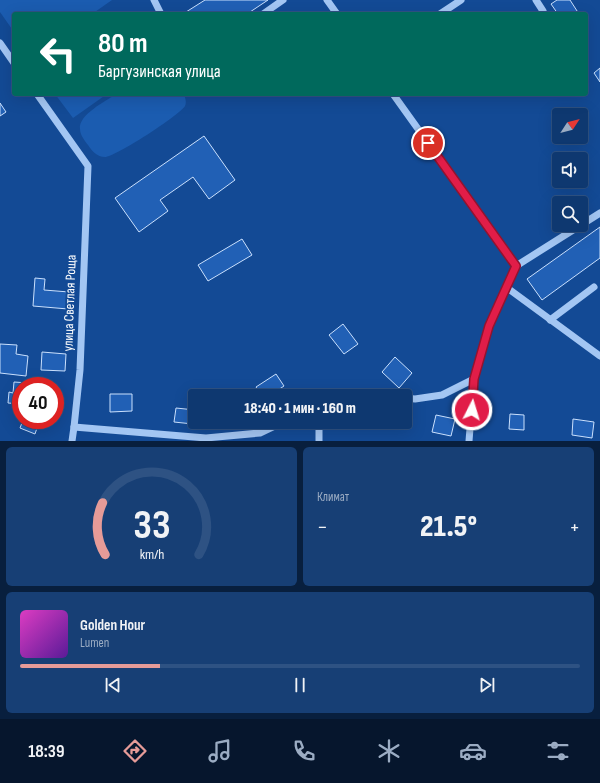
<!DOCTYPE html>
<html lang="ru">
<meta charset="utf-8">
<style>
body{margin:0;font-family:"Sofia Sans Condensed",sans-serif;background:#173f75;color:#f1f3f6;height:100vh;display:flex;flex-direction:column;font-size:15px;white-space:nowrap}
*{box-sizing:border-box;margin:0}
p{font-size:13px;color:#9bacc3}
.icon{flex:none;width:22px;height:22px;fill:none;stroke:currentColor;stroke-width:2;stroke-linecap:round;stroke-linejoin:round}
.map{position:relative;height:441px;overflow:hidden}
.details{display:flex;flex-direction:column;gap:6px;padding:6px;background:#081f3e;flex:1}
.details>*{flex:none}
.guide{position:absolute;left:12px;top:12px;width:576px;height:84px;border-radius:4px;box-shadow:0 4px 16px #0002,0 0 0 1px #2e5283;background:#00695c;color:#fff;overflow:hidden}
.needle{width:26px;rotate:54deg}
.fabs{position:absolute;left:552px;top:108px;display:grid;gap:8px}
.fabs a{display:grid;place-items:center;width:36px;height:36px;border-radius:4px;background:#0e3870;box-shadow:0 4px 16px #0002,0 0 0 1px #2e5283;font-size:20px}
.speed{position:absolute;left:12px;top:377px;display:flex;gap:8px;font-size:20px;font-weight:700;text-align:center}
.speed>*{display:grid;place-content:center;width:52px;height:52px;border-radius:50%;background:#0e3870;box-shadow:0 4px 16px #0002,0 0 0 1px #2e5283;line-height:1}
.speed .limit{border:6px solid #d22;background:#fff;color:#111}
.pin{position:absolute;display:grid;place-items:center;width:34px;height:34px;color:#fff;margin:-17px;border:2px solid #fff;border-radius:50%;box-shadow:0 1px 4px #0007}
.me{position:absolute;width:44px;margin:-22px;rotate:5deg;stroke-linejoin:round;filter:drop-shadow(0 0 3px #0008)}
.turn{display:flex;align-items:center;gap:14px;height:84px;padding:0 20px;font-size:18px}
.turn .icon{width:52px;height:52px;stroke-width:2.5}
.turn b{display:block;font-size:28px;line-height:34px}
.big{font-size:30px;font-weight:800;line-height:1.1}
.details .card{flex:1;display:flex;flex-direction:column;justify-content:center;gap:6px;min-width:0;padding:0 14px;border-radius:6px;background:#173f75}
.details .dial{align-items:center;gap:0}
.dial svg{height:104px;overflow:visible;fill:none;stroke:#2e5283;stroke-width:7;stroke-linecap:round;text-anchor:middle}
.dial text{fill:#f1f3f6;stroke:none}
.song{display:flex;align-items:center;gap:12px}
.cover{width:48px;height:48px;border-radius:6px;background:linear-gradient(135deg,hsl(310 70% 55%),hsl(270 70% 35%))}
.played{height:4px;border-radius:2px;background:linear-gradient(90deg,#e69b98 25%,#2e5283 25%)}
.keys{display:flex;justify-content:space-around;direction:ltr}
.heat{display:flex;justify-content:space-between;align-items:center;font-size:22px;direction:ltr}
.details .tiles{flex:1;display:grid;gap:6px;grid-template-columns:1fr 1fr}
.card:last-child{grid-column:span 2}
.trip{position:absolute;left:188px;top:389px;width:224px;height:40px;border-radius:4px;background:#0e3870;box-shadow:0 4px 16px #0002,0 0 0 1px #2e5283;font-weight:800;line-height:40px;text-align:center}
.dock{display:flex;height:64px;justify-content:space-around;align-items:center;background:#06162d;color:#9bacc3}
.dock .icon{width:28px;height:28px}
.dock .on{color:#e69b98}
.dock b{font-size:18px;color:#f1f3f6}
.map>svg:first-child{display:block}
</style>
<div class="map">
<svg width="600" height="441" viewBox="0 0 600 441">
<rect width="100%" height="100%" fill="#134a95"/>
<!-- green -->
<g fill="#1b5cb0">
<polygon points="0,0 112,0 92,14 14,14 14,32 0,12"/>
<polygon points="55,94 107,94 73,118"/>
<path d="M116,94H184C185,98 187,102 185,106C180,115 115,157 105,157C97,157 92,151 88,145C85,141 80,135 80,129C78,115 106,101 116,94Z"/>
</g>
<!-- building -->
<g fill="#2160b5" stroke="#cae0fd">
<polygon points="205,0 268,0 247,14 188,14 186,12"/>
<polygon points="557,0 570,0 579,14 558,14 551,4"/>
<polygon points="600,68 600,82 594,73"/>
<polygon points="0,103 6,112 0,116"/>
<polygon points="204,136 235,180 209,199 193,177 160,200 168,211 139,232 115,198"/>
<polygon points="600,227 600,258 542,300 527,279"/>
<polygon points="242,239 252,255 208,281 198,265"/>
<polygon points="35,278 45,279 44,290 69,292 68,309 33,306"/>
<polygon points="343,324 358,344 344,354 329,335"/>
<polygon points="0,344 17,345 16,354 28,356 26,376 0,373"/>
<polygon points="42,352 66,354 65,371 41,370"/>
<polygon points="395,357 412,373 399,388 382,372"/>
<polygon points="276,374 284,386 269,396 262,396 256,387"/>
<polygon points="14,382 29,383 29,386 21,386 21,404 8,403 9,392 13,393"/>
<polygon points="222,391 223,396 200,396 200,393"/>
<polygon points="110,394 132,394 132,411 110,412"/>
<polygon points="176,408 195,410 193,424 174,422"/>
<polygon points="510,414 524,415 524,430 509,429"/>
<polygon points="436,415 455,419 451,436 432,432"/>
<polygon points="573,419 594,422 592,438 572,435"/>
<polygon points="23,420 34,420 39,422 35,434 20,428"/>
<polygon points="379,422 394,422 394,425 379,426"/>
</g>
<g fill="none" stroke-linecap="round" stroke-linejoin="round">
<!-- minor -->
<g stroke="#a3c6f3" stroke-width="7">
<polyline points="154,0 161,14"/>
<polyline points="327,0 337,14"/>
<polyline points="536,0 543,11"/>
<polyline points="263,14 283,0"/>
<polyline points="440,14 461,0"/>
<polyline points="0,43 14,63"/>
<polyline points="37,94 88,166 80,370 74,427 72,441"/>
<polyline points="393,94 516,266"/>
<polyline points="506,287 600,356"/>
<polyline points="550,320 594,287"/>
<path d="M340,396C356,389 379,393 395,396"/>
<polyline points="405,398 415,399 442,395 474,379"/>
<polyline points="319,422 319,441"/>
<polyline points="74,427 206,438 260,433 283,422"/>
<polyline points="469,441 474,379 489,326 516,266 600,213"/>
</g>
</g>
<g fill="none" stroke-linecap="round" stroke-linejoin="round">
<defs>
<polyline id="route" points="428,143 516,266 489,326 474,379 472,410"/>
</defs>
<!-- route casing -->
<use href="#route" stroke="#92132f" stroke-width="10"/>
<!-- route -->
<use href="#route" stroke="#e11d48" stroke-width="7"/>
</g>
<g text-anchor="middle" stroke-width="4" stroke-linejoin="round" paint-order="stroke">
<!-- street labels -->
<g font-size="14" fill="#fff" stroke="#134a95">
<text transform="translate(69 303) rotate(-88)" y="5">улица Светлая Роща</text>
</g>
</g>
</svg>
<div class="fabs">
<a><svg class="needle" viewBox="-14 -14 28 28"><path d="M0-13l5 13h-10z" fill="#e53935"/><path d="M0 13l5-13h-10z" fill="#9bacc3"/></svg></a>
<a><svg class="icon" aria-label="sound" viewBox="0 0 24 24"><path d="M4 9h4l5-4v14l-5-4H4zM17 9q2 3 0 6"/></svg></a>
<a><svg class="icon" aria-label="search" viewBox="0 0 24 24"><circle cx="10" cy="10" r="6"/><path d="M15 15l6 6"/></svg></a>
</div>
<div class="speed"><div class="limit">40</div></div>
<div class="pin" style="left:428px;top:143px;background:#d93025"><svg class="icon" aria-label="arrive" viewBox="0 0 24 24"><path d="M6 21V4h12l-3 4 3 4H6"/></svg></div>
<svg class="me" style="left:472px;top:410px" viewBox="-20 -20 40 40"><circle r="17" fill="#e11d48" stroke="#fff" stroke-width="3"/><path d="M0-11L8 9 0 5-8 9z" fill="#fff"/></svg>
<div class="trip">18:40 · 1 мин · 160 m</div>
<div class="guide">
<div class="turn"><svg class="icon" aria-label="left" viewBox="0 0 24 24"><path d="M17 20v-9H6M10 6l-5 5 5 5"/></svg><div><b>80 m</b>Баргузинская улица</div></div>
</div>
</div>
<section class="details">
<div class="tiles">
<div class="card dial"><svg viewBox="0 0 100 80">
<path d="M14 69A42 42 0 1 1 86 69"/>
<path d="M14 69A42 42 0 0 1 12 29" stroke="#e69b98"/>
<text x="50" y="56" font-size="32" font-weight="700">33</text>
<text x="50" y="72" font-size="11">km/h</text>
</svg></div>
<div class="card"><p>Климат</p>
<div class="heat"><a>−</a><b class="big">21.5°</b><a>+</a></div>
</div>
<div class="card">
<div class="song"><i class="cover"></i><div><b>Golden Hour</b><p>Lumen</p></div></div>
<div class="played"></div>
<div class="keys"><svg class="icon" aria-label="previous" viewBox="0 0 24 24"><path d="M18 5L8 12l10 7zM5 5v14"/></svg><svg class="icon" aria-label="pause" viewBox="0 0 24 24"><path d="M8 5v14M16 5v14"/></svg><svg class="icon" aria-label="next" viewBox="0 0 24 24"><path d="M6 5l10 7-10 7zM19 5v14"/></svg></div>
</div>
</div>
</section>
<nav class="dock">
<b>18:39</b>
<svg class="icon on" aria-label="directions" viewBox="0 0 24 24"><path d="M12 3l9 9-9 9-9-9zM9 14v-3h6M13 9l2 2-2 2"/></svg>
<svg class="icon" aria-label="music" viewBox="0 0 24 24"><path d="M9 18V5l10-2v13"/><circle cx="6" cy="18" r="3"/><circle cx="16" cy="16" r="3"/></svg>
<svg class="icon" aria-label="phone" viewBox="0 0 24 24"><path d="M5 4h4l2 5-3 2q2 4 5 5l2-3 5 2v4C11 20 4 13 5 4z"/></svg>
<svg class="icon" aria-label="climate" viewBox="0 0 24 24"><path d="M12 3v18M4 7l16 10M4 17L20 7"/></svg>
<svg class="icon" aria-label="car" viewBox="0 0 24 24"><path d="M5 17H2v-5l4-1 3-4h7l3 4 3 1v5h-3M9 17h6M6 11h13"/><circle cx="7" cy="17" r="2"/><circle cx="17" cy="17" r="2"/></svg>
<svg class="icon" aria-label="filters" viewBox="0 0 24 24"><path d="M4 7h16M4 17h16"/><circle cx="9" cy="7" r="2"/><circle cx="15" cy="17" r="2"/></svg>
</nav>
